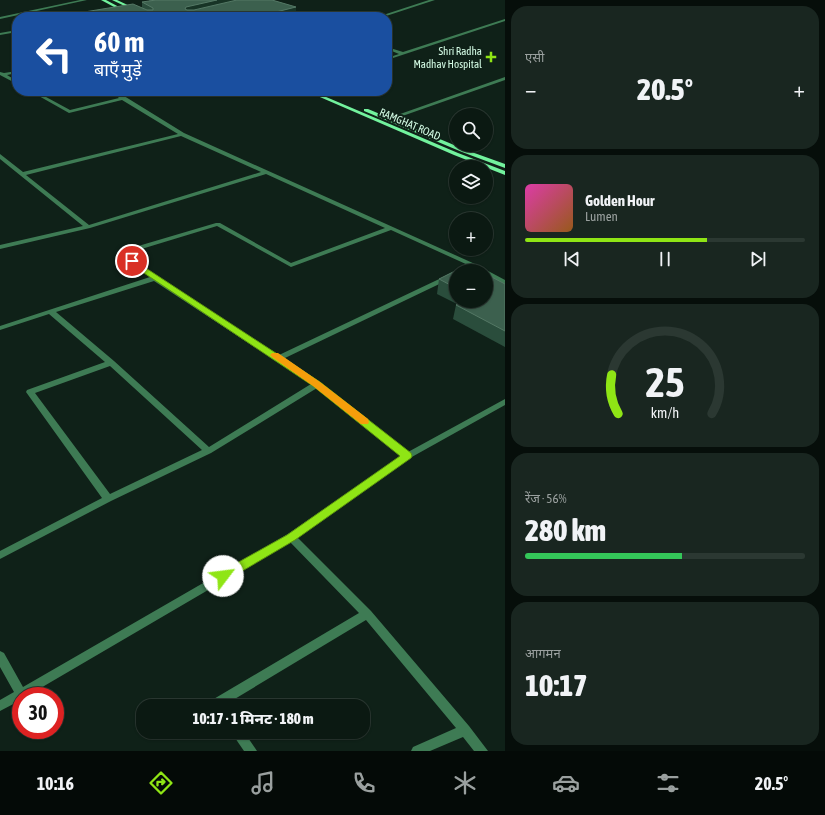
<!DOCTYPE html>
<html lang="hi">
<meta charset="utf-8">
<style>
body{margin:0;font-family:"Asap Condensed","Noto Sans Devanagari",sans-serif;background:#192620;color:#f1f3f6;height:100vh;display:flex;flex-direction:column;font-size:15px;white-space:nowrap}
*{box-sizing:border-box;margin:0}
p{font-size:13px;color:#9aa09f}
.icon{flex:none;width:22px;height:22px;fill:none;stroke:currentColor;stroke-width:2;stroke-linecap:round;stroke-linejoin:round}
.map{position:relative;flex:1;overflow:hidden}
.sheet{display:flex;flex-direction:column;gap:6px;padding:6px;background:#060e0a;width:320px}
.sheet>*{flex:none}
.top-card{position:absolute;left:12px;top:12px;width:380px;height:84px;border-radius:16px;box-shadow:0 1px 3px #0004,0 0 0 1px #2b3832;background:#1a4fa0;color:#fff;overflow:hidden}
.controls{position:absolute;left:449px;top:108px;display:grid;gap:8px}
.controls a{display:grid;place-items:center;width:44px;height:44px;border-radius:50%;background:#0b1912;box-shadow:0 1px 3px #0004,0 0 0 1px #2b3832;font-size:20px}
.speed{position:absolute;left:12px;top:687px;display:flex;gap:8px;font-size:20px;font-weight:700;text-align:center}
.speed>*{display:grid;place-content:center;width:52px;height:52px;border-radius:50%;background:#0b1912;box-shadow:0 1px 3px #0004,0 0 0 1px #2b3832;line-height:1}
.speed .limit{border:6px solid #d22;background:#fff;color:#111}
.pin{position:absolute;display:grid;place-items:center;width:34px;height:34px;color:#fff;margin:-17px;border:2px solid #fff;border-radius:50%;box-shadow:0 1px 4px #0007}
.me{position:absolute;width:44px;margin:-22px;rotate:60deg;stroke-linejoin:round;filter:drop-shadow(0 0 3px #0008)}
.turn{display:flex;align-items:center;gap:14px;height:84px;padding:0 16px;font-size:18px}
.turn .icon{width:52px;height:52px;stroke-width:2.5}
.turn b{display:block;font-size:28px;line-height:34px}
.big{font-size:30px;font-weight:800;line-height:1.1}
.sheet .tile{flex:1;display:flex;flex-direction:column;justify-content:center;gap:6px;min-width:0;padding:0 14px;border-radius:16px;background:#192620}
.sheet .dial{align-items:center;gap:0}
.dial svg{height:104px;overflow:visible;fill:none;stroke:#2b3832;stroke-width:7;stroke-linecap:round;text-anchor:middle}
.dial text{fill:#f1f3f6;stroke:none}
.song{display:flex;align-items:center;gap:12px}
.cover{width:48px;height:48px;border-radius:6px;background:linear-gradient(135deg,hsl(320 70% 55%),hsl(30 70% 35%))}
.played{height:4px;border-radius:2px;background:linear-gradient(90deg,#8fe515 65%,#2b3832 65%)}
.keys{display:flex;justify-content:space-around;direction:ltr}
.heat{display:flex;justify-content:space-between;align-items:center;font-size:22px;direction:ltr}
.charge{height:6px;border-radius:3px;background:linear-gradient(90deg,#34c759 56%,#2b3832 0)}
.trip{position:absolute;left:136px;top:699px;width:234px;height:40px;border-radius:16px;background:#0b1912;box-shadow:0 1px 3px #0004,0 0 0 1px #2b3832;font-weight:800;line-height:40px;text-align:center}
.tab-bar{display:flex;height:64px;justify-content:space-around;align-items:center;background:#040a07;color:#9aa09f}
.tab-bar .icon{width:28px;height:28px}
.tab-bar .selected{color:#8fe515}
.tab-bar b{font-size:18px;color:#f1f3f6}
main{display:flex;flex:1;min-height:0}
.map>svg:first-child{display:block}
</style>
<main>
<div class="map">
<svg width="505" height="751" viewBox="0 0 505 751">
<rect width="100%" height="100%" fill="#0f2118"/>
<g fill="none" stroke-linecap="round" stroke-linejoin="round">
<!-- minor -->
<g fill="#3e7b54" fill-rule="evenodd">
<polygon points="80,0 87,0 0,19 0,17"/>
<polygon points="429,0 435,0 383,17 377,17"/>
<polygon points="505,19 505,21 387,60 387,58 399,54 387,49 387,47 403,52"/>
<polygon points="17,30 17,32 0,35 0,33"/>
<polygon points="17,71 17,73 7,75 17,81 17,84 0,75 0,72 4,73"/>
<polygon points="505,77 505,80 391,120 386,119"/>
<path d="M30,91H35L70,110L119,98L111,91H116L184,133L475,264L505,280V285L503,284L486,275V271H479L473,268H467L466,267L468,265L391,230L291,267L217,226L125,254L157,277L279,355L454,272L456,271V276L285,358L320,382L408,452L505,399V405L410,458L297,537L371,611L469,726L488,751H474L463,737L430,751H411L413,747L456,728L366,620L223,706H211L210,704L212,700L359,613L290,542L27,696H21V700L0,711V700L14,692L0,667V651L4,653L23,687L288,534L401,456L317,388L211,453L111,501L0,559V551L102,498L26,392L27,390L105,362L49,314L0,330V326L150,277L118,254V252L216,223H220L291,263L385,228L266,174L90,228L0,249V245L83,226L0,159V154L23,172L178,134L122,100L69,113ZM181,136L261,172L89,225L26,175ZM154,281L311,384L209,447L114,361L56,312ZM110,366L202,450L110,494L35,393Z"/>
<polygon points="231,732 244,732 257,751 244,751"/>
</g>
<!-- secondary -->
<g fill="#72f29d" fill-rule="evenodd">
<polygon points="101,0 106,0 119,7 116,8"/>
<polygon points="112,0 117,0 153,17 148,17"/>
<polygon points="306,91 312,91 458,153 505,171 505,175 454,155"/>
<polygon points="364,109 368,109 466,150 505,164 505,168 462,152 364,111"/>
</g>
</g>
<!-- wall -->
<g fill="#2a4d3c">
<polygon points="149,0 272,0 296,7 296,16 290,17 54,17 142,8 142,2 149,1"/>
<polygon points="456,271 456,301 486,301 505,284 505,347 453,319 456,305 457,304 437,294 439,279"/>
</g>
<!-- shaded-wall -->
<g fill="#173426">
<polygon points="217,0 248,0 187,16 185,9 186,7"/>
<polygon points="296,7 296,16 290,17 256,17"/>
</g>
<!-- building -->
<g fill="#3c604e" stroke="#547865">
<polygon points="156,0 217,0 186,7 185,9 187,10 194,10 237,0 272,0 296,7 256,17 54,17 133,4 147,10 153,10 153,8 142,2"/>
<polygon points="467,265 479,271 456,271 456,288 439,279"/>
<polygon points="486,274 505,284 505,331 456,305 463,301 486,301"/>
</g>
<!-- route -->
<polygon fill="#8fe515" stroke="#5d950e" points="132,259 320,382 411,453 412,456 411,458 295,540 227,580 223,581 219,580 217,576 219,573 287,535 400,456 313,386 129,263 129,260"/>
<!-- slow -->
<polygon fill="#f59e0b" points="272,353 278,353 320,382 368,419 369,422 368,424 361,424 313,386 272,357 270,355"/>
<!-- markers -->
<path fill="#8fe515" stroke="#0f2118" stroke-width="1.5" d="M489 51h4v4h4v4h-4v4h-4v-4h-4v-4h4z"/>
<g text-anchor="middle" stroke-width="4" stroke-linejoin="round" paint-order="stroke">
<!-- far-poi labels -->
<g font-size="11" fill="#d3fbe4" stroke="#0f2118" text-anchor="end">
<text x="482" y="55">Shri Radha<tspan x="482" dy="13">Madhav Hospital</tspan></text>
</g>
<!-- far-street labels -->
<g font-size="11" fill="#d3fbe4" stroke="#0f2118">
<text transform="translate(410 124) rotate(23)" y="4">RAMGHAT ROAD</text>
</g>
</g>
</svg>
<div class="controls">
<a><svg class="icon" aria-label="search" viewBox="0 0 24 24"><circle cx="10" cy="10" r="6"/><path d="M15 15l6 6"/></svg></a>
<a><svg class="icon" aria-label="layers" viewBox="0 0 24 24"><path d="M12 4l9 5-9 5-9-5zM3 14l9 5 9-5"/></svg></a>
<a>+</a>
<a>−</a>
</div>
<div class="speed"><div class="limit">30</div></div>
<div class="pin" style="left:132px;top:261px;background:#d93025"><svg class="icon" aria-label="arrive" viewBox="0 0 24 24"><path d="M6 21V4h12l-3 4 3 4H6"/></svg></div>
<svg class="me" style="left:223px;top:576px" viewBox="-20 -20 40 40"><circle r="19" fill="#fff"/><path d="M0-13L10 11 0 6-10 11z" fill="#8fe515"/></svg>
<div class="trip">10:17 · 1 मिनट · 180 m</div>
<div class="top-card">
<div class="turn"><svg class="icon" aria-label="left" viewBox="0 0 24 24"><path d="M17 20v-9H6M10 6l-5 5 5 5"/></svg><div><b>60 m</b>बाएँ मुड़ें</div></div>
</div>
</div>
<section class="sheet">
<div class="tile"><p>एसी</p>
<div class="heat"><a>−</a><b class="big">20.5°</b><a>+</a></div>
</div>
<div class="tile">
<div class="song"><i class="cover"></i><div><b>Golden Hour</b><p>Lumen</p></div></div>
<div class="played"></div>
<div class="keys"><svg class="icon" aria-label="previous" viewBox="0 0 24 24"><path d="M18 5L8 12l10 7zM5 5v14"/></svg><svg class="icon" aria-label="pause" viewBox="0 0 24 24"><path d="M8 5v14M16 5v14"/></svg><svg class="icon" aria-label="next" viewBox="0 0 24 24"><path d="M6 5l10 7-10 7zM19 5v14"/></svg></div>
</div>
<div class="tile dial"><svg viewBox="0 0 100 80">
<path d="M14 69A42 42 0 1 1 86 69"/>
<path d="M14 69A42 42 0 0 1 9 39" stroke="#8fe515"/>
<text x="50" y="56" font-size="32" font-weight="700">25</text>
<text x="50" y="72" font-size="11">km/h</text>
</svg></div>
<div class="tile"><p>रेंज · 56%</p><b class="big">280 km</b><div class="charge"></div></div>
<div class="tile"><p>आगमन</p><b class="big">10:17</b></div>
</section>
</main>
<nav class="tab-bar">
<b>10:16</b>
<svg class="icon selected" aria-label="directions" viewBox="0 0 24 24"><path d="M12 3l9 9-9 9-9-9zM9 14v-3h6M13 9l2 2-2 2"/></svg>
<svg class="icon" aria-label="music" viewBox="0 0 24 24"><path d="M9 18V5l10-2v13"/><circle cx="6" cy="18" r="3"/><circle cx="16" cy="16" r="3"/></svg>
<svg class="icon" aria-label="phone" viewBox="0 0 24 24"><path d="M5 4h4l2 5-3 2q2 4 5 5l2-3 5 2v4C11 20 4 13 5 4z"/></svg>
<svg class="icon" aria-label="climate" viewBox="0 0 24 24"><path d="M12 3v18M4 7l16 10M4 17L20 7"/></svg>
<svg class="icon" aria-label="car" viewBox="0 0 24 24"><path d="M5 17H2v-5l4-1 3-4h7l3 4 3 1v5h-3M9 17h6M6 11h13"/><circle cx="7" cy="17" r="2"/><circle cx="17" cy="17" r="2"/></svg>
<svg class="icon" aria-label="filters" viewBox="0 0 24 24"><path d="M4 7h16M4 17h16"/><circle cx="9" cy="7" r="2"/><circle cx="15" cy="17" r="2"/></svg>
<b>20.5°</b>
</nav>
